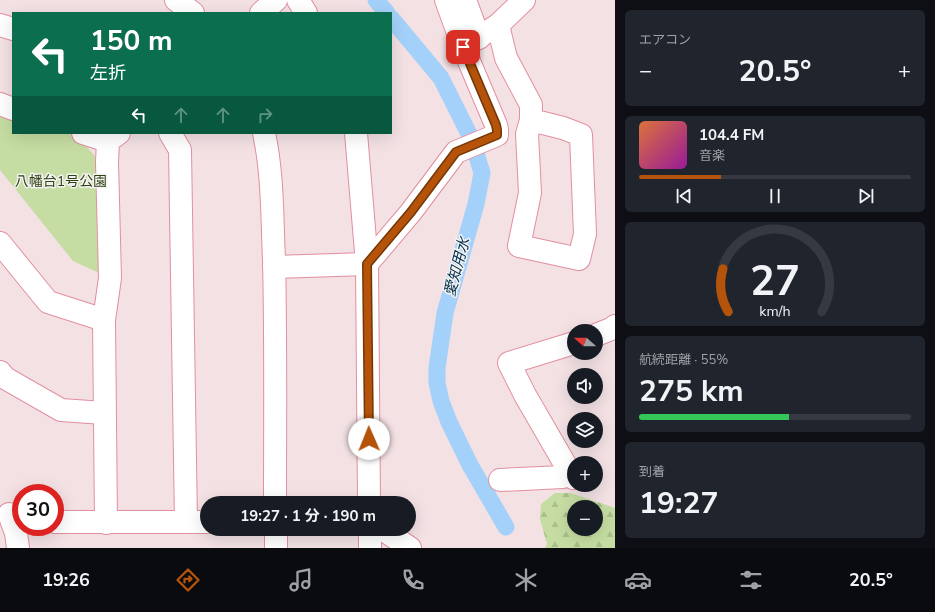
<!DOCTYPE html>
<html lang="ja">
<meta charset="utf-8">
<style>
body{margin:0;font-family:"Nunito Sans","Noto Sans JP",sans-serif;background:#20242c;color:#f1f3f6;height:100vh;display:flex;flex-direction:column;font-size:15px;white-space:nowrap}
*{box-sizing:border-box;margin:0}
p{font-size:13px;color:#9ea1a6}
.icon{flex:none;width:22px;height:22px;fill:none;stroke:currentColor;stroke-width:2;stroke-linecap:round;stroke-linejoin:round}
.map{position:relative;flex:1;overflow:hidden}
.panel{display:flex;flex-direction:column;gap:10px;padding:10px;background:#0d0f14;width:320px}
.panel>*{flex:none}
.banner{position:absolute;left:12px;top:12px;width:380px;height:122px;border-radius:0px;box-shadow:0 4px 16px #0002;background:#0b6e4f;color:#fff;overflow:hidden}
.needle{width:26px;rotate:291deg}
.buttons{position:absolute;left:567px;top:324px;display:grid;gap:8px}
.buttons a{display:grid;place-items:center;width:36px;height:36px;border-radius:50%;background:#171b24;box-shadow:0 4px 16px #0002;font-size:20px}
.speed{position:absolute;left:12px;top:484px;display:flex;gap:8px;font-size:20px;font-weight:700;text-align:center}
.speed>*{display:grid;place-content:center;width:52px;height:52px;border-radius:50%;background:#171b24;box-shadow:0 4px 16px #0002;line-height:1}
.speed .limit{border:6px solid #d22;background:#fff;color:#111}
.pin{position:absolute;display:grid;place-items:center;width:34px;height:34px;color:#fff;margin:-17px;border-radius:8px;box-shadow:0 2px 6px #0006}
.me{position:absolute;width:44px;margin:-22px;rotate:359deg;stroke-linejoin:round;filter:drop-shadow(0 0 3px #0008)}
.turn{display:flex;align-items:center;gap:14px;height:84px;padding:0 12px;font-size:18px}
.turn .icon{width:52px;height:52px;stroke-width:2.5}
.turn b{display:block;font-size:28px;line-height:34px}
.lanes{display:flex;align-items:center;height:38px;padding:0 12px;background:#0003;justify-content:center;gap:20px;direction:ltr}
.lanes .off{opacity:.35}
.big{font-size:30px;font-weight:700;line-height:1.1}
.panel .tile{flex:1;display:flex;flex-direction:column;justify-content:center;gap:6px;min-width:0;padding:0 14px;border-radius:6px;background:#20242c}
.panel .dial{align-items:center;gap:0}
.dial svg{height:104px;overflow:visible;fill:none;stroke:#363941;stroke-width:7;stroke-linecap:round;text-anchor:middle}
.dial text{fill:#f1f3f6;stroke:none}
.song{display:flex;align-items:center;gap:12px}
.cover{width:48px;height:48px;border-radius:6px;background:linear-gradient(135deg,hsl(20 70% 55%),hsl(300 70% 35%))}
.played{height:4px;border-radius:2px;background:linear-gradient(90deg,#b45309 30%,#363941 30%)}
.keys{display:flex;justify-content:space-around;direction:ltr}
.heat{display:flex;justify-content:space-between;align-items:center;font-size:22px;direction:ltr}
.charge{height:6px;border-radius:3px;background:linear-gradient(90deg,#34c759 55%,#363941 0)}
.trip{position:absolute;left:200px;top:496px;width:216px;height:40px;border-radius:20px;background:#171b24;box-shadow:0 4px 16px #0002;font-weight:700;line-height:40px;text-align:center}
.dock{display:flex;height:64px;justify-content:space-around;align-items:center;background:#090b0e;color:#9ea1a6}
.dock .icon{width:28px;height:28px}
.dock .on{color:#b45309}
.dock b{font-size:18px;color:#f1f3f6}
main{display:flex;flex:1;min-height:0}
.map>svg:first-child{display:block}
</style>
<main>
<div class="map">
<svg width="615" height="548" viewBox="0 0 615 548">
<defs>
<pattern id="forest-firs" width="22" height="20" patternUnits="userSpaceOnUse"><rect width="22" height="20" fill="#c5dda2"/><path d="M5 1l3.5 6h-7zM16 11l3.5 6h-7z" fill="#abbe8c"/></pattern>
</defs>
<rect width="100%" height="100%" fill="#f3e1e4"/>
<!-- forest -->
<path fill="url(#forest-firs)" fill-rule="evenodd" d="M555,493H571L615,508V548H545L547,544L540,519L541,504ZM574,507H596V529H574Z"/>
<!-- park -->
<polygon fill="#c5dda2" points="0,104 13,109 13,133 68,133 81,141 95,156 108,184 110,278 73,261 0,170"/>
<g fill="none" stroke-linecap="round" stroke-linejoin="round">
<!-- canal -->
<g stroke="#a4d1fa" stroke-width="17">
<polyline points="376,0 387,13"/>
<polyline points="391,18 441,78 472,140 482,173 476,204 445,313 437,368 437,383 441,401 449,422 470,465 506,527"/>
</g>
<defs>
<g id="minor">
<polyline points="176,0 193,13"/>
<polyline points="298,0 306,13"/>
<polyline points="446,0 463,47 498,25 524,0"/>
<polyline points="465,0 479,38"/>
<polyline points="261,13 276,0"/>
<polyline points="0,25 13,29"/>
<polyline points="498,25 506,58 531,105 531,120 527,134 530,193 519,246 579,259 585,234 581,135 563,128 531,120"/>
<polyline points="0,104 13,109"/>
<polyline points="83,133 108,141"/>
<polyline points="170,133 180,150 186,522"/>
<path d="M264,133C273,175 272,218 274,260C276,341 275,422 275,503"/>
<polyline points="356,133 367,264 369,503"/>
<polyline points="0,243 48,302 104,320"/>
<polyline points="274,267 367,264 411,212 456,152 497,135 497,130 496,125 463,47"/>
<polyline points="596,335 611,329 615,326"/>
<polyline points="0,372 5,378 61,410 104,413"/>
<polyline points="573,478 525,395 509,363 574,343"/>
<polyline points="500,480 563,477 570,474"/>
<polyline points="9,514 16,533 18,548"/>
<polyline points="55,522 207,522"/>
<polyline points="106,523 104,320 110,278 107,162 108,141 119,133"/>
<polyline points="276,529 276,548"/>
<polyline points="370,529 370,548"/>
<polyline points="382,529 410,548"/>
</g>
</defs>
<!-- minor casing -->
<use href="#minor" stroke="#e28fa0" stroke-width="24"/>
<!-- minor -->
<use href="#minor" stroke="#fff" stroke-width="22"/>
</g>
<g fill="none" stroke-linecap="round" stroke-linejoin="round">
<defs>
<polyline id="route" points="369,439 367,264 411,212 456,152 497,135 497,130 496,125 463,47"/>
</defs>
<!-- route casing -->
<use href="#route" stroke="#753606" stroke-width="10"/>
<!-- route -->
<use href="#route" stroke="#b45309" stroke-width="7"/>
</g>
<g text-anchor="middle" stroke-width="3" stroke-linejoin="round" paint-order="stroke">
<!-- park labels -->
<g font-size="14" fill="#304111" stroke="#f3f3f3">
<text x="61" y="186">八幡台1号公園</text>
</g>
<!-- water labels -->
<g font-size="15" font-style="italic" fill="#002b4b" stroke="#f3f3f3">
<text transform="translate(457 267) rotate(-75)" y="5">愛知用水</text>
</g>
</g>
</svg>
<div class="buttons">
<a><svg class="needle" viewBox="-14 -14 28 28"><path d="M0-13l5 13h-10z" fill="#e53935"/><path d="M0 13l5-13h-10z" fill="#9ea1a6"/></svg></a>
<a><svg class="icon" aria-label="sound" viewBox="0 0 24 24"><path d="M4 9h4l5-4v14l-5-4H4zM17 9q2 3 0 6"/></svg></a>
<a><svg class="icon" aria-label="layers" viewBox="0 0 24 24"><path d="M12 4l9 5-9 5-9-5zM3 14l9 5 9-5"/></svg></a>
<a>+</a>
<a>−</a>
</div>
<div class="speed"><div class="limit">30</div></div>
<div class="pin" style="left:463px;top:47px;background:#d93025"><svg class="icon" aria-label="arrive" viewBox="0 0 24 24"><path d="M6 21V4h12l-3 4 3 4H6"/></svg></div>
<svg class="me" style="left:369px;top:439px" viewBox="-20 -20 40 40"><circle r="19" fill="#fff"/><path d="M0-13L10 11 0 6-10 11z" fill="#b45309"/></svg>
<div class="trip">19:27 · 1 分 · 190 m</div>
<div class="banner">
<div class="turn"><svg class="icon" aria-label="left" viewBox="0 0 24 24"><path d="M17 20v-9H6M10 6l-5 5 5 5"/></svg><div><b>150 m</b>左折</div></div>
<div class="lanes"><svg class="icon" aria-label="left" viewBox="0 0 24 24"><path d="M17 20v-9H6M10 6l-5 5 5 5"/></svg><svg class="icon off" aria-label="ahead" viewBox="0 0 24 24"><path d="M12 20V5M6 11l6-6 6 6"/></svg><svg class="icon off" aria-label="ahead" viewBox="0 0 24 24"><path d="M12 20V5M6 11l6-6 6 6"/></svg><svg class="icon off" aria-label="right" viewBox="0 0 24 24"><path d="M7 20v-9h11M14 6l5 5-5 5"/></svg></div>
</div>
</div>
<section class="panel">
<div class="tile"><p>エアコン</p>
<div class="heat"><a>−</a><b class="big">20.5°</b><a>+</a></div>
</div>
<div class="tile">
<div class="song"><i class="cover"></i><div><b>104.4 FM</b><p>音楽</p></div></div>
<div class="played"></div>
<div class="keys"><svg class="icon" aria-label="previous" viewBox="0 0 24 24"><path d="M18 5L8 12l10 7zM5 5v14"/></svg><svg class="icon" aria-label="pause" viewBox="0 0 24 24"><path d="M8 5v14M16 5v14"/></svg><svg class="icon" aria-label="next" viewBox="0 0 24 24"><path d="M6 5l10 7-10 7zM19 5v14"/></svg></div>
</div>
<div class="tile dial"><svg viewBox="0 0 100 80">
<path d="M14 69A42 42 0 1 1 86 69"/>
<path d="M14 69A42 42 0 0 1 10 36" stroke="#b45309"/>
<text x="50" y="56" font-size="32" font-weight="700">27</text>
<text x="50" y="72" font-size="11">km/h</text>
</svg></div>
<div class="tile"><p>航続距離 · 55%</p><b class="big">275 km</b><div class="charge"></div></div>
<div class="tile"><p>到着</p><b class="big">19:27</b></div>
</section>
</main>
<nav class="dock">
<b>19:26</b>
<svg class="icon on" aria-label="directions" viewBox="0 0 24 24"><path d="M12 3l9 9-9 9-9-9zM9 14v-3h6M13 9l2 2-2 2"/></svg>
<svg class="icon" aria-label="music" viewBox="0 0 24 24"><path d="M9 18V5l10-2v13"/><circle cx="6" cy="18" r="3"/><circle cx="16" cy="16" r="3"/></svg>
<svg class="icon" aria-label="phone" viewBox="0 0 24 24"><path d="M5 4h4l2 5-3 2q2 4 5 5l2-3 5 2v4C11 20 4 13 5 4z"/></svg>
<svg class="icon" aria-label="climate" viewBox="0 0 24 24"><path d="M12 3v18M4 7l16 10M4 17L20 7"/></svg>
<svg class="icon" aria-label="car" viewBox="0 0 24 24"><path d="M5 17H2v-5l4-1 3-4h7l3 4 3 1v5h-3M9 17h6M6 11h13"/><circle cx="7" cy="17" r="2"/><circle cx="17" cy="17" r="2"/></svg>
<svg class="icon" aria-label="filters" viewBox="0 0 24 24"><path d="M4 7h16M4 17h16"/><circle cx="9" cy="7" r="2"/><circle cx="15" cy="17" r="2"/></svg>
<b>20.5°</b>
</nav>
